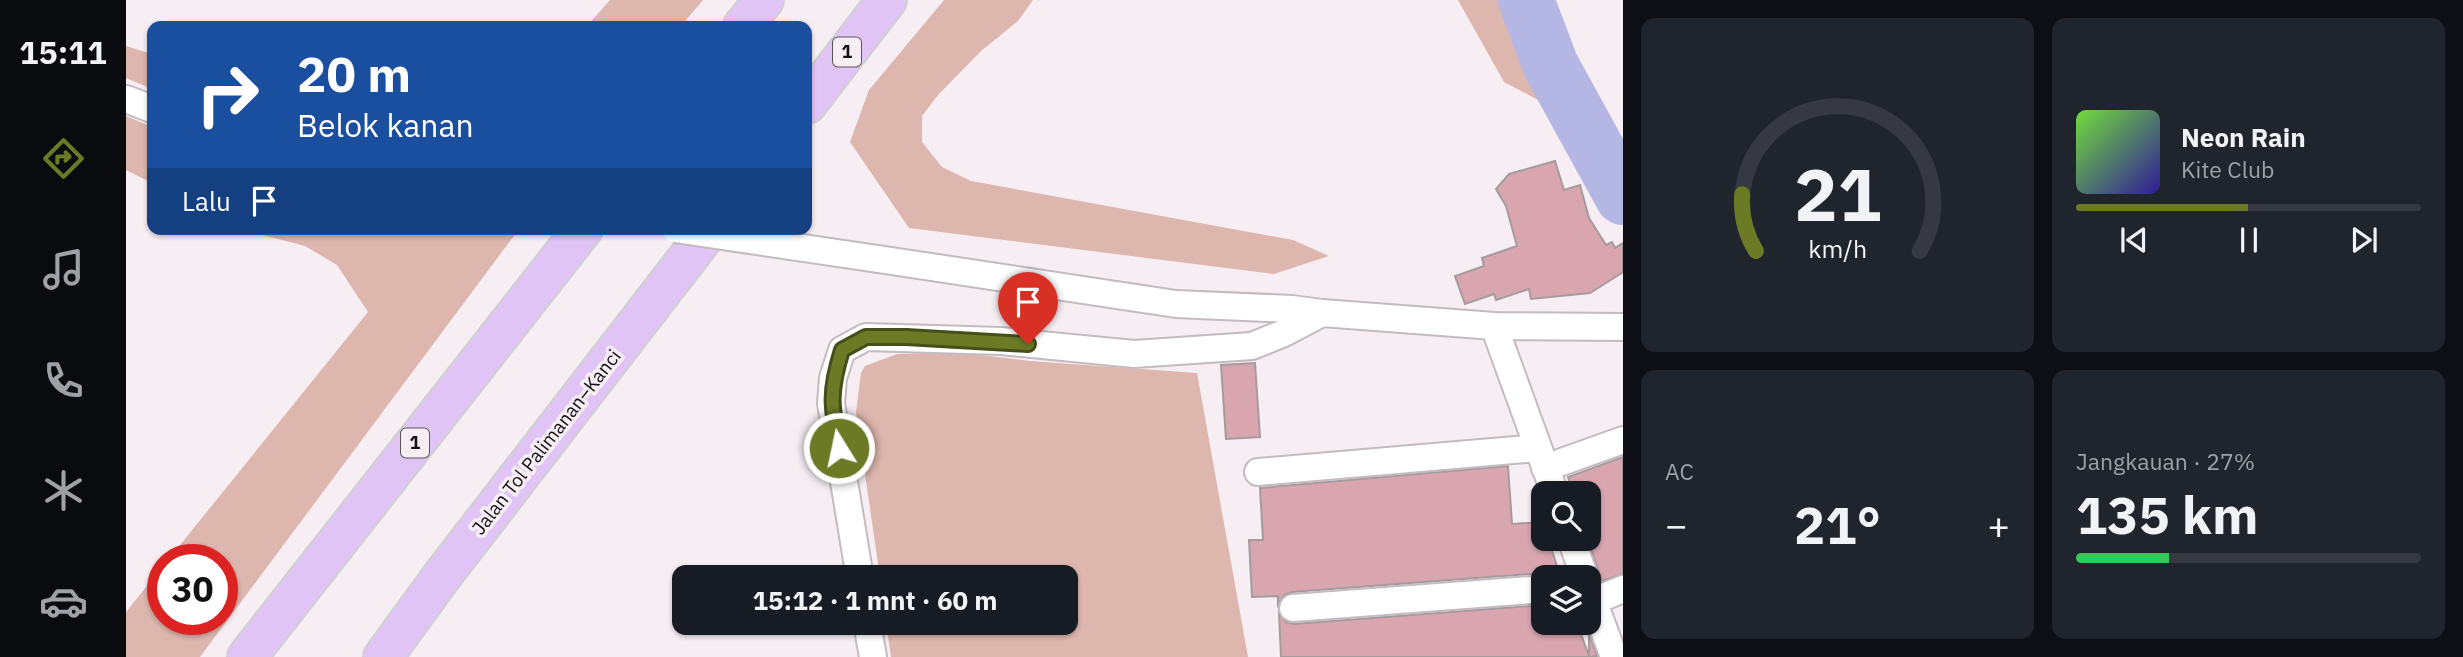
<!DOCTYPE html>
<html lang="id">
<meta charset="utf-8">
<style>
body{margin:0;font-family:"IBM Plex Sans",sans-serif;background:#20242c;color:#f1f3f6;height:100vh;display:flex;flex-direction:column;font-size:26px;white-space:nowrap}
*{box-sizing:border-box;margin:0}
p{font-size:23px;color:#9ea1a6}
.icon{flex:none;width:38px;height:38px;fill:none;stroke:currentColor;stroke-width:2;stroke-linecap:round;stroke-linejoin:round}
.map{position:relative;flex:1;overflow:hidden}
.drawer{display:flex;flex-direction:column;gap:18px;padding:18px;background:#0d0f14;width:840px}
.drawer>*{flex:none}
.banner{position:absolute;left:21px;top:21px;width:665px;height:214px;border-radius:14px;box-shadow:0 2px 5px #0004;background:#1a4fa0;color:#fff;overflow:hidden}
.controls{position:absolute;left:1405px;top:481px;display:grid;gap:14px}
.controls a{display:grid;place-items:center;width:70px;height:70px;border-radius:14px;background:#171b24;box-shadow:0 2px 5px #0004;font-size:35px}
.speed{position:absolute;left:21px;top:544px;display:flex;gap:14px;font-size:35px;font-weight:700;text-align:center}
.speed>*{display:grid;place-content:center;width:91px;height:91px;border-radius:50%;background:#171b24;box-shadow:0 2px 5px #0004;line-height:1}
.speed .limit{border:10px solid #d22;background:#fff;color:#111}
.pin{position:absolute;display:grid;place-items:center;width:60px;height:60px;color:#fff;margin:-72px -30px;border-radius:50% 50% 50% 0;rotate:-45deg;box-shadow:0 0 7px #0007}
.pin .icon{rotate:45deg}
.me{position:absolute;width:77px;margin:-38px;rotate:350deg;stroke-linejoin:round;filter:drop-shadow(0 0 5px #0008)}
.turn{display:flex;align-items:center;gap:24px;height:147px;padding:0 35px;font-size:32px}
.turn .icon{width:91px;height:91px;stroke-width:2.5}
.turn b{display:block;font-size:49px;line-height:60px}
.then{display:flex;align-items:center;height:66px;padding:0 35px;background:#0003;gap:14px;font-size:26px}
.big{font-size:52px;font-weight:700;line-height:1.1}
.drawer .tile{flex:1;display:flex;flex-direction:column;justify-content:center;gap:10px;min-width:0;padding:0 24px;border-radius:14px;background:#20242c}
.drawer .dial{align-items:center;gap:0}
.dial svg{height:182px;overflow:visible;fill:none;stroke:#363941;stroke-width:7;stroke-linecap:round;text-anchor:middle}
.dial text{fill:#f1f3f6;stroke:none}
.song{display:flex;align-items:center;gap:21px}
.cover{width:84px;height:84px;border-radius:10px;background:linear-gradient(135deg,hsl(100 70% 55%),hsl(250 70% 35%))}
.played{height:7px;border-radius:4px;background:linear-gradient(90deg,#6c7a26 50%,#363941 50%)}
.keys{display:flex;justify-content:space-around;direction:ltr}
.heat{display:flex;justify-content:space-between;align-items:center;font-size:38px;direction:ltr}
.charge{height:10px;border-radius:5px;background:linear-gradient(90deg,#34c759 27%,#363941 0)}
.drawer .tiles{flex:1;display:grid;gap:18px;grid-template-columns:repeat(2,1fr)}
.trip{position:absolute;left:546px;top:565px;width:406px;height:70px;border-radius:14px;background:#171b24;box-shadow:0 2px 5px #0004;font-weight:700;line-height:70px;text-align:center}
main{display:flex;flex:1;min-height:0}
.menu{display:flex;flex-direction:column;width:126px;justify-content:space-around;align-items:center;background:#090b0e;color:#9ea1a6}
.menu .icon{width:49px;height:49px}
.menu .active{color:#6c7a26}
.menu b{font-size:32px;color:#f1f3f6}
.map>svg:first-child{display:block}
</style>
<main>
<nav class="menu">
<b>15:11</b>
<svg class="icon active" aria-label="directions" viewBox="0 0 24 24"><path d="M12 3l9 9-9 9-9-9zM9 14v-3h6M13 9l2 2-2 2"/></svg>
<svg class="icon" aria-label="music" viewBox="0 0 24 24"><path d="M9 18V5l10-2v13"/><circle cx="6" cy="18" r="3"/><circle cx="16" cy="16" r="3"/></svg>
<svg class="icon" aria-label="phone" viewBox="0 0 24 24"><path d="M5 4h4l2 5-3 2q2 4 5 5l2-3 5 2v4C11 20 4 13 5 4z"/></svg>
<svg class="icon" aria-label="climate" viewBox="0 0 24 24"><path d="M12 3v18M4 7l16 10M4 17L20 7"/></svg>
<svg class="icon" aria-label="car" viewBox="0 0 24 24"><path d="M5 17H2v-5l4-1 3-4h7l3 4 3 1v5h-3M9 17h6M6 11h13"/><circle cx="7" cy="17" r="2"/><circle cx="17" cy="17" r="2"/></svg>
</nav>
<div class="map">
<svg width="1497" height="657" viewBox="0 0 1497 657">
<rect width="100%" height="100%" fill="#f7eef4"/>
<!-- green -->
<g fill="#ddb6ad">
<polygon points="484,0 577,0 555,26 461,26"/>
<polygon points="818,0 907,0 892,21 855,51 812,95 796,116 796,142 816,167 845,181 1167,240 1203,256 1148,274 783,228 724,142 743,90"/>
<polygon points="1332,0 1379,0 1416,102 1378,82"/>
<polygon points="0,46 26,54 26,89 0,78"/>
<polygon points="0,116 26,127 26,183 0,170"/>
<polygon points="114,229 375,229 390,233 74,657 0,657 0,612 37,566 37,620 96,620 96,560 42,560 242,312 211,265 179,246"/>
<polygon points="830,352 904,361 1071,373 1122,657 765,657 760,623 940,623 940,578 754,577 730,412 735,373 739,366 771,354"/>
</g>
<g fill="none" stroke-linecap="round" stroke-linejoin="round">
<!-- river -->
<polyline stroke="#b4b7e3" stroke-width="56" points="1400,0 1425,66 1497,197"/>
</g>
<!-- building -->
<g fill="#d9a6b0" stroke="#a59b9d" stroke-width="2">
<polygon points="1429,161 1438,190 1454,185 1463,218 1480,245 1486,242 1489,248 1497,243 1497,272 1464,293 1405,299 1403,289 1370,300 1368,294 1339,304 1329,276 1358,266 1356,258 1391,246 1380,206 1370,189 1383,174"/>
<polygon points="1129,363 1134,437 1100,439 1095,365"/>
<polygon points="1497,457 1497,574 1476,581 1463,543 1463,494 1448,494 1442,477"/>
<polygon points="1382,466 1386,524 1416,522 1418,539 1422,539 1435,578 1417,573 1166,592 1158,595 1152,605 1152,596 1126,597 1123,540 1137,540 1134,488"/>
<polygon points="1418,605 1418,623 1451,623 1463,656 1463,635 1471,656 1463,657 1155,657 1153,613 1160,622 1168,624"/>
</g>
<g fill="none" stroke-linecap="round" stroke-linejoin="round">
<defs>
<g id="street">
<polyline points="0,99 26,109"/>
<polyline points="752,259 1050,304 1166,309 1196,313 1368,326 1497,327"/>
<polyline points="1368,326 1429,494"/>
<polyline points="1419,468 1497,440"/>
<polyline points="1132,472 1412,448"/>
<polyline points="1445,539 1459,578"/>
<polyline points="734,578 705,403 707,378 716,350 740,337 875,341 1008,354 1126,346 1158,333 1196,313"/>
<polyline points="1463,589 1488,657"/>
<polyline points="1468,601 1497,589"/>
<polyline points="1167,608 1418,589"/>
<polyline points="741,623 747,657"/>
</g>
<g id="highway">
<polyline points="617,26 638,0"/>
<polyline points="681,104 761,0"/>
<polyline points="121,657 457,229"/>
<polyline points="257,657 316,576 584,229"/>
</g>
</defs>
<!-- street casing -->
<use href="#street" stroke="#c3bbc0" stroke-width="30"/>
<!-- highway casing -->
<use href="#highway" stroke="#d0d0d0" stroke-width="42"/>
<!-- street -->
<use href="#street" stroke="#fff" stroke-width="26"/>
<!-- highway -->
<use href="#highway" stroke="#e0c4f6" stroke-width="38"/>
<defs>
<polyline id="street-bridge" points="549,229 752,259"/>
</defs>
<!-- street-bridge casing -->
<use href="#street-bridge" stroke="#c3bbc0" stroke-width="30" stroke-linecap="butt"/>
<!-- street-bridge -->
<use href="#street-bridge" stroke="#fff" stroke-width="26"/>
</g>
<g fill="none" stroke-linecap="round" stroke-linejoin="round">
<defs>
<path id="route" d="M713,448C705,405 703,392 716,350L740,337H780L902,344"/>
</defs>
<!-- route casing -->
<use href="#route" stroke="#464f19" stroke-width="18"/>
<!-- route -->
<use href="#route" stroke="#6c7a26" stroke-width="12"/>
</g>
<g text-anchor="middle" stroke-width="7" stroke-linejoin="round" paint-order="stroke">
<!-- shield labels -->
<g fill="#f7eef4" stroke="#5a5558" stroke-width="2">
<rect x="707" y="37.5" width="28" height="29" rx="5"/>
<rect x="275" y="428.5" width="28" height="29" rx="5"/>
</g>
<g font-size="18" font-weight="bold" fill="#161315">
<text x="721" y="58">1</text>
<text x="289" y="449">1</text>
</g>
<!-- street labels -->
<g font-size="19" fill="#161315" stroke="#f7eef4">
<text transform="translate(420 442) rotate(-52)" y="7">Jalan Tol Palimanan–Kanci</text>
</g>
</g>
</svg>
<div class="controls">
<a><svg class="icon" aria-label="search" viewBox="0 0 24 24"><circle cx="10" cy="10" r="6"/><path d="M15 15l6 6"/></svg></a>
<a><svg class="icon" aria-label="layers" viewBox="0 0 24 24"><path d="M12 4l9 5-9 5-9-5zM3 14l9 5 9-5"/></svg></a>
</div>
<div class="speed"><div class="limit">30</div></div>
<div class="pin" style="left:902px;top:344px;background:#d93025"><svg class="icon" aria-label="arrive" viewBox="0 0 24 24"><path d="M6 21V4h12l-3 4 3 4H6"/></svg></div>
<svg class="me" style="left:713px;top:448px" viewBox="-20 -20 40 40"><circle r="17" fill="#6c7a26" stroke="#fff" stroke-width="3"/><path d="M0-11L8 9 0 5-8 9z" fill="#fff"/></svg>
<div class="trip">15:12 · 1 mnt · 60 m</div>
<div class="banner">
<div class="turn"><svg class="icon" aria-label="right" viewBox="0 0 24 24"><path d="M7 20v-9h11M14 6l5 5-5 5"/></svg><div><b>20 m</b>Belok kanan</div></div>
<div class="then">Lalu<svg class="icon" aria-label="arrive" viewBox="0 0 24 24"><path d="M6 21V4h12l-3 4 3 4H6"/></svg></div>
</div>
</div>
<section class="drawer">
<div class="tiles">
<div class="tile dial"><svg viewBox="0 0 100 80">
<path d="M14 69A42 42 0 1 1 86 69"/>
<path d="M14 69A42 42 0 0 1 8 44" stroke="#6c7a26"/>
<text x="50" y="56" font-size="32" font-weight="700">21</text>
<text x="50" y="72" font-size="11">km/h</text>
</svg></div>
<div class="tile">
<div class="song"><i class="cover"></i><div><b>Neon Rain</b><p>Kite Club</p></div></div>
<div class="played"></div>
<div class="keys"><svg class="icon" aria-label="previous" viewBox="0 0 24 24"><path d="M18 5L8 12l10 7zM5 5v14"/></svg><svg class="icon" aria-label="pause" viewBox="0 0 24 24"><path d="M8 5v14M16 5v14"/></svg><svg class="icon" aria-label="next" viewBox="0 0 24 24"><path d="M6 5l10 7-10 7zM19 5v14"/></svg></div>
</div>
<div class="tile"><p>AC</p>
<div class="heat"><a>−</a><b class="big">21°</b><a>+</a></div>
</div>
<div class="tile"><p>Jangkauan · 27%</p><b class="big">135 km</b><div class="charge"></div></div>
</div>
</section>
</main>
